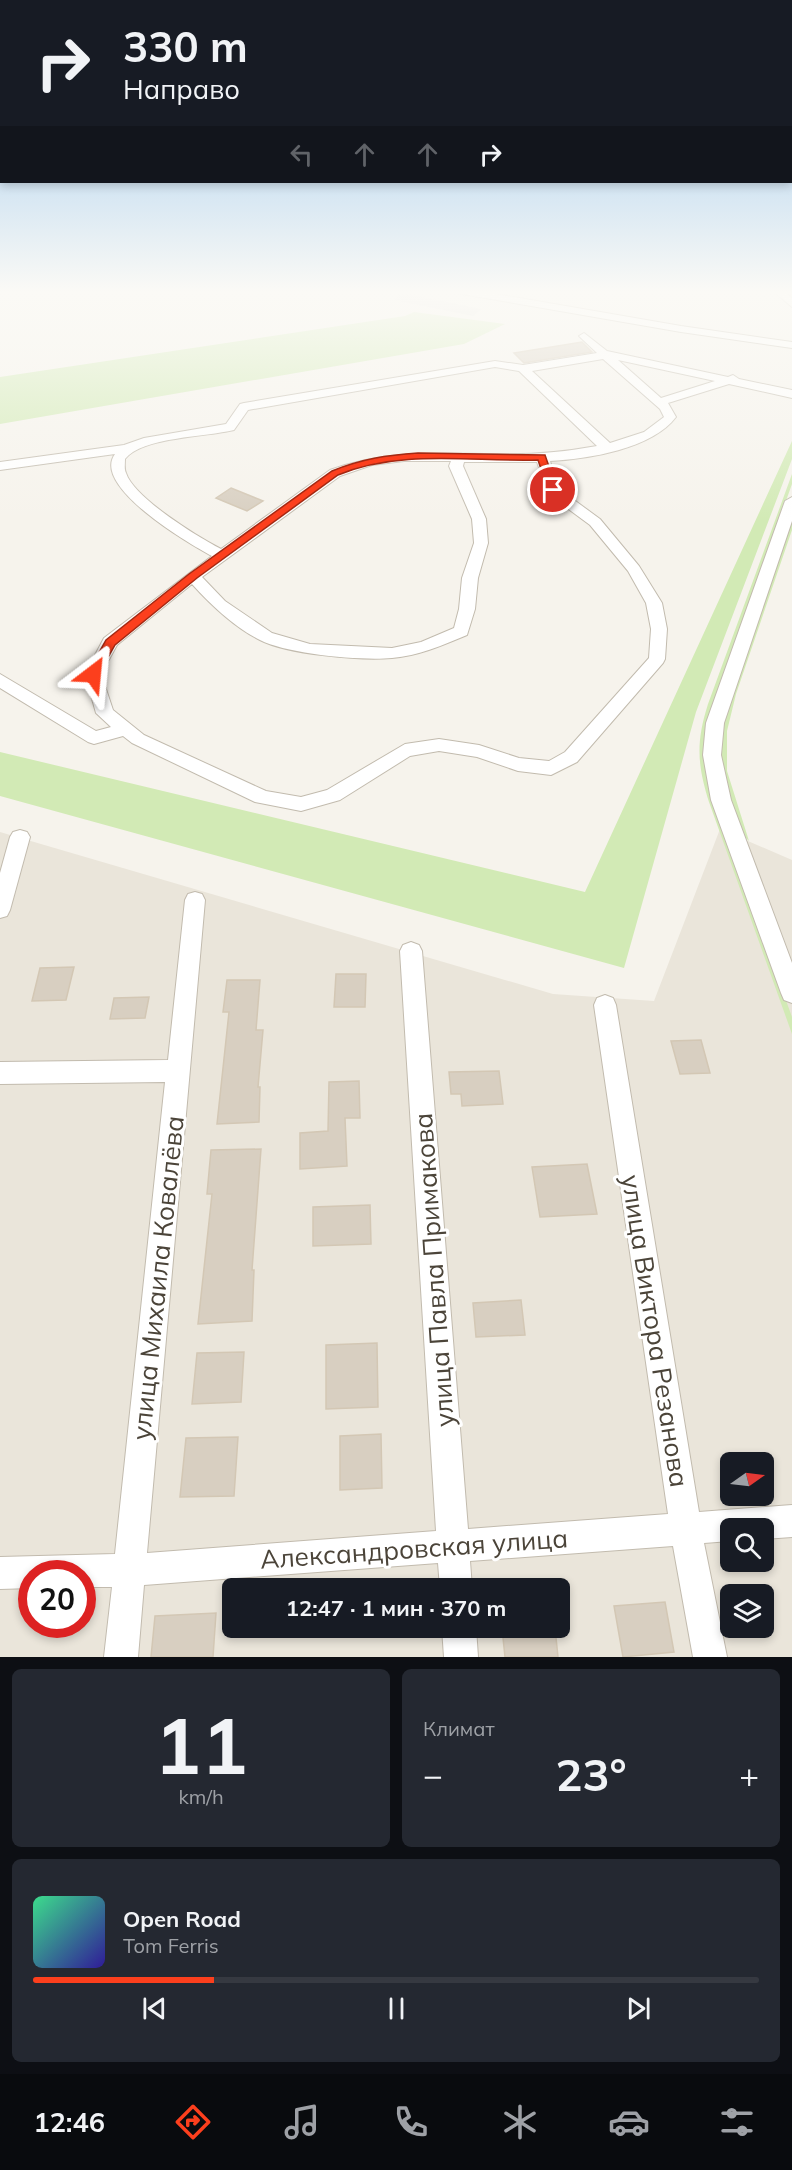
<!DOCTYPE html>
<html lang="ru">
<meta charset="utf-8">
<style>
body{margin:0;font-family:Mulish,sans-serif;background:#242831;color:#f1f3f6;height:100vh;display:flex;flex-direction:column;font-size:22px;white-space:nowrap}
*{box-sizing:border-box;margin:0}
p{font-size:20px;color:#9ea1a6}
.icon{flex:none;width:33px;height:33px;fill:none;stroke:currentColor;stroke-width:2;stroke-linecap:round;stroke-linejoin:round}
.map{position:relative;height:1657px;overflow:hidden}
.drawer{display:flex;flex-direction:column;gap:12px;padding:12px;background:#0d0f14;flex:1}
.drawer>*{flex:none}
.hud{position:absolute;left:0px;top:0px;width:792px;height:183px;box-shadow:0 3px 9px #0003;background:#171b24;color:#f1f3f6;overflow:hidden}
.needle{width:39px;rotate:76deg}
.controls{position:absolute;left:720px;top:1452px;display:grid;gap:12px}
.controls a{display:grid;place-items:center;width:54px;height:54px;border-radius:9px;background:#171b24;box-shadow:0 3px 9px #0003;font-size:30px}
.speed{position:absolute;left:18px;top:1560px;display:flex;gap:12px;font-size:30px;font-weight:700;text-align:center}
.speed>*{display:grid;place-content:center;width:78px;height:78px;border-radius:50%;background:#171b24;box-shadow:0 3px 9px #0003;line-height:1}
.speed .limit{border:9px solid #d22;background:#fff;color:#111}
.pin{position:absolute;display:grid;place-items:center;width:51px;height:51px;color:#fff;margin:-26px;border:3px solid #fff;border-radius:50%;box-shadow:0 2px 6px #0007}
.me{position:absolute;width:66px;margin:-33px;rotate:29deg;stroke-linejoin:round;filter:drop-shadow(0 0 4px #0008)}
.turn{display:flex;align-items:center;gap:21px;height:126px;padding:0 24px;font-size:27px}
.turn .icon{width:78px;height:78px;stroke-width:2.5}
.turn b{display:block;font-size:42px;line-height:51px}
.lanes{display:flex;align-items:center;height:57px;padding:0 24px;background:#0003;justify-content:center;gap:30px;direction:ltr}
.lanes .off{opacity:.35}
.big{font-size:45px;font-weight:700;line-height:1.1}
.drawer .card{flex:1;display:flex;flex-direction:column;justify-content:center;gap:9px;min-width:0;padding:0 21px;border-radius:9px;background:#242831}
.drawer .dial{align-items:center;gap:0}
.dial b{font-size:78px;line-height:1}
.song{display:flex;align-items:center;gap:18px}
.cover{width:72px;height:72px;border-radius:9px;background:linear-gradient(135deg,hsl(150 70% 55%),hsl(250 70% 35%))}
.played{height:6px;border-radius:3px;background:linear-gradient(90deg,#fc3f1d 25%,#363941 25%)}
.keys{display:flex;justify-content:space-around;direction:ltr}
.heat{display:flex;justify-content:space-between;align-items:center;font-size:33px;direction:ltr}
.drawer .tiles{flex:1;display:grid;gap:12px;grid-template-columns:1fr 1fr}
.card:last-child{grid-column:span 2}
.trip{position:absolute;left:222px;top:1578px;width:348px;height:60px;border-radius:9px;background:#171b24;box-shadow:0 3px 9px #0003;font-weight:700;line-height:60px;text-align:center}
.tabs{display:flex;height:96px;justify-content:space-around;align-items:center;background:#090b0e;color:#9ea1a6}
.tabs .icon{width:42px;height:42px}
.tabs .selected{color:#fc3f1d}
.tabs b{font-size:27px;color:#f1f3f6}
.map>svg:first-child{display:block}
</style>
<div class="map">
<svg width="792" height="1657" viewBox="0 0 792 1657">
<rect width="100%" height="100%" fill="#f6f3ec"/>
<!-- residential -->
<path fill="#eae5da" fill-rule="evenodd" d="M720,829L792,860V1657H0V832L553,994L654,1001ZM730,1462H764V1496H730ZM730,1528H764V1562H730ZM32,1574H82V1624H32ZM232,1588H560V1628H232ZM730,1594H764V1628H730Z"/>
<!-- green -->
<g fill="#d2eab5">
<polygon points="414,312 505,324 464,344 0,424 0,377 405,316"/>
<polygon points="792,441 792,459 696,712 624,968 0,796 0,752 585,892"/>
<path d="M792,474V484L707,722L704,759L712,796L792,1017V1034L709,802C697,764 696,742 708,704Z"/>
<polygon points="792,518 792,530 736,694 727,731 727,771 749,841 744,836 727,791 721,766 722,726"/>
</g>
<!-- parking -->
<polygon fill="#e5e3e0" points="402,293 481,309 473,316 394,300"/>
<!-- building -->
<g fill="#d8cfc1" stroke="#d3c7b4" stroke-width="1.5">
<polygon points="582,342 592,352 524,363 514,353"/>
<polygon points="231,488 263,501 247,511 216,498"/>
<polygon points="74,967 66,1000 32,1001 40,968"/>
<polygon points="336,974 366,974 365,1007 334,1007"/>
<polygon points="227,980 260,980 256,1030 263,1030 258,1087 260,1087 259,1122 217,1124 229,1012 223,1012"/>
<polygon points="149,997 145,1018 110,1019 114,998"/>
<polygon points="701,1040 710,1073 680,1074 671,1041"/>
<polygon points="499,1071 503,1104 462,1106 461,1094 451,1094 449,1072"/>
<polygon points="359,1081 360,1118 345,1118 347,1166 300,1169 300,1133 328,1131 329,1082"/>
<polygon points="261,1149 252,1270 254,1270 252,1321 198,1324 212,1194 207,1194 211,1150"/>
<polygon points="587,1164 597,1214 540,1217 532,1167"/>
<polygon points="370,1205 371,1244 313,1246 313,1207"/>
<polygon points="521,1300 525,1335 476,1337 473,1303"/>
<polygon points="377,1343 378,1407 326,1409 326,1345"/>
<polygon points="244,1352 241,1402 192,1404 197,1353"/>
<polygon points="381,1434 382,1488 340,1490 340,1436"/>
<polygon points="238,1437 234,1496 180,1497 186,1438"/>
<polygon points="665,1602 674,1652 623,1657 614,1606"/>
<polygon points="216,1613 213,1657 151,1657 155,1616"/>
<polygon points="502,1628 555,1628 558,1657 505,1657"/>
</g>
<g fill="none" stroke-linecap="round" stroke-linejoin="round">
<defs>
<g id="minor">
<polygon points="451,290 473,290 681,326 792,342 792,348 681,332 456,293"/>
<polygon points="772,290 783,290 792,298 792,307"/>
<path d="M584,333L607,351L728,377L733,375L739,379L792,390V398L729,384L668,403L676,417C652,449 588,459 550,461L559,489L600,519L639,566L662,603L667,629L665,659L663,663L577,762L551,775L518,771L477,757L439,751L410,756L340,800L301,811L255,802L132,743L123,736L94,744L88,742L0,688V674L96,731L111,727L96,713L85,674L104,638L212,556C189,544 91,486 115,454L0,470V462L124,445L144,438L226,424L240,404L244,403L495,361L523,365L597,353L579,336ZM603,359L660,409L664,417L644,432L610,443L532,371ZM618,360L715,381L661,398ZM495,367L519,371L597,446C564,452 532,455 497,454C438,454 388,449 330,470L221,549C198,537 134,498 126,473C124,469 125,464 125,459C142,437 206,437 234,430L248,410ZM404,461H451L449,466L472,519L474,543L462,578L459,609L454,628L421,642L392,648L310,644L272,633L225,601L202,577L340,476L372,465ZM464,462H537L548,494L590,525L628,571L646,603L651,629L649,658L565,752L549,761L519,758L479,745L439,739L405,744L327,790L301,797L266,791L144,735L113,710L101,674L117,645L192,584C211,605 234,627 260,640C287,654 361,661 392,658C418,656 443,645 467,635L475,609L478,578L488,543L486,519L463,466Z"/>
<polygon points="792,497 792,521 724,723 721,755 731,800 792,963 792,1003 784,1000 781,993 711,800 703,755 706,723 785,501"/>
<polygon points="20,830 27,832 30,837 10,910 7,916 0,918 0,873 10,837 13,832"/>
<polygon points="195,892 202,894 205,900 147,1553 436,1531 400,951 403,945 411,942 419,945 422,951 468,1529 668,1514 594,1005 597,998 605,995 613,998 616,1005 699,1512 792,1505 792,1537 764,1539 764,1528 730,1528 730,1541 704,1543 727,1657 693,1657 673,1546 470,1561 472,1588 440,1588 438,1563 144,1585 138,1657 104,1657 112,1587 82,1587 82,1574 32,1574 32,1588 0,1589 0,1557 115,1554 165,1082 0,1084 0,1062 168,1060 185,900 188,894"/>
<polygon points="442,1628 476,1628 478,1657 444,1657"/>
</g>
</defs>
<!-- minor casing -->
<use href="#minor" stroke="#c2bbae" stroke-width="2"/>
<!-- minor -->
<use href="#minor" fill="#fff" fill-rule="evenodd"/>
</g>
<!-- sky -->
<linearGradient id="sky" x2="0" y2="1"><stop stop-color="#8fc1ec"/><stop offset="0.56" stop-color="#fbfaf6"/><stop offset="1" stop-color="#fbfaf6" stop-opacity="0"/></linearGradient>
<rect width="792" height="522" fill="url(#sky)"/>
<!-- route -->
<path fill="#fc3f1d" stroke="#a42913" stroke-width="1.5" d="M418,453L545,455L557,490L553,493L548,490L538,460C471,462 401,449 338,475L197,578L115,645L97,677H89L87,674L106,640L189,574L332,471C361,459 387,455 418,453Z"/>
<g text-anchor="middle" stroke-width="6" stroke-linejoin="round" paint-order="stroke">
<!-- near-street labels -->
<g font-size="26" fill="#4b4439" stroke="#fff">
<text transform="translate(434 1270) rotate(-94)" y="9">улица Павла Примакова</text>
<text transform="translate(158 1278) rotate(-84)" y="9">улица Михаила Ковалёва</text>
<text transform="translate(655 1331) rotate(81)" y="9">улица Виктора Резанова</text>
<text transform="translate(414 1549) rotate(-4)" y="9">Александровская улица</text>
</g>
</g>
</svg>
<div class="controls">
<a><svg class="needle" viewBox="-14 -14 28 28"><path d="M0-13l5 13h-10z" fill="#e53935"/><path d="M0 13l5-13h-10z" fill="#9ea1a6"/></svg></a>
<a><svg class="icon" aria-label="search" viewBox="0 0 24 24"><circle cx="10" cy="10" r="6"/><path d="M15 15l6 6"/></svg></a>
<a><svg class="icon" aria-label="layers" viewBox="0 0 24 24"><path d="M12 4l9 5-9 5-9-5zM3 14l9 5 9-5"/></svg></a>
</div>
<div class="speed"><div class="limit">20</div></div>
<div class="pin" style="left:553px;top:490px;background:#d93025"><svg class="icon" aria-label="arrive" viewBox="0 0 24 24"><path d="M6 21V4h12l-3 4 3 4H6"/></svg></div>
<svg class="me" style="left:93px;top:674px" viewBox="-20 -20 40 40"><path d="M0-17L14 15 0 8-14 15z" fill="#fc3f1d" stroke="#fff" stroke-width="4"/></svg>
<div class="trip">12:47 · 1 мин · 370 m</div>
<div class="hud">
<div class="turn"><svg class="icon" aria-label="right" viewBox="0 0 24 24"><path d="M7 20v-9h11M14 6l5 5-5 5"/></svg><div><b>330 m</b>Направо</div></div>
<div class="lanes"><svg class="icon off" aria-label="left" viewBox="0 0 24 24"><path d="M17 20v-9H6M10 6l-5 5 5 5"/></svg><svg class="icon off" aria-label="ahead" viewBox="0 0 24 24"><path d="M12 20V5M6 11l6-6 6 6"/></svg><svg class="icon off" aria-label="ahead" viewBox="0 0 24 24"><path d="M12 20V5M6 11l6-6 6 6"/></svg><svg class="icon" aria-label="right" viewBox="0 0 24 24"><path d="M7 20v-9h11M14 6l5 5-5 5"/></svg></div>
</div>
</div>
<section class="drawer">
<div class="tiles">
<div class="card dial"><b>11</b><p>km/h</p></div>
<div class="card"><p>Климат</p>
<div class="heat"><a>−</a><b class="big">23°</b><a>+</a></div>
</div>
<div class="card">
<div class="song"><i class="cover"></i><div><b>Open Road</b><p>Tom Ferris</p></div></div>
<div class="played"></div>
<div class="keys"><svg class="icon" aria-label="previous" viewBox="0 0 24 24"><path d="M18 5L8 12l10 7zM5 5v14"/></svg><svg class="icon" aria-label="pause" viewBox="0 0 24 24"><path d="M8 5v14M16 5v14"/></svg><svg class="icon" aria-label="next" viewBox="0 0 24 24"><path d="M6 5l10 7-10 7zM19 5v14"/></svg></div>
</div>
</div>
</section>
<nav class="tabs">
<b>12:46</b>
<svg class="icon selected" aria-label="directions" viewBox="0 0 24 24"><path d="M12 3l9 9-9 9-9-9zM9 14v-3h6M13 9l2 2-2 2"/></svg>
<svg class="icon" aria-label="music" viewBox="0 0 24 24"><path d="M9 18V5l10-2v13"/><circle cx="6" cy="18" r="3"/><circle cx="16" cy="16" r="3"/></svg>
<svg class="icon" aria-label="phone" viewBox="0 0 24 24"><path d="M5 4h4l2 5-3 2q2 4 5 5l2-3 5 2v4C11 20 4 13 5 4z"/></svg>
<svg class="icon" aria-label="climate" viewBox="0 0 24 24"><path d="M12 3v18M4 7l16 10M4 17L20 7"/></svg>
<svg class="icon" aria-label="car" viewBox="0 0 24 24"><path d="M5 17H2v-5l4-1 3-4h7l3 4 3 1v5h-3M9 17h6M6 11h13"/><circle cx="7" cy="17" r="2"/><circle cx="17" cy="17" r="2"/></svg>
<svg class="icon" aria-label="filters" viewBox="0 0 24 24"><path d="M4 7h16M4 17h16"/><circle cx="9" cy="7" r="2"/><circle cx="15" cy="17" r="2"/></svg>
</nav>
